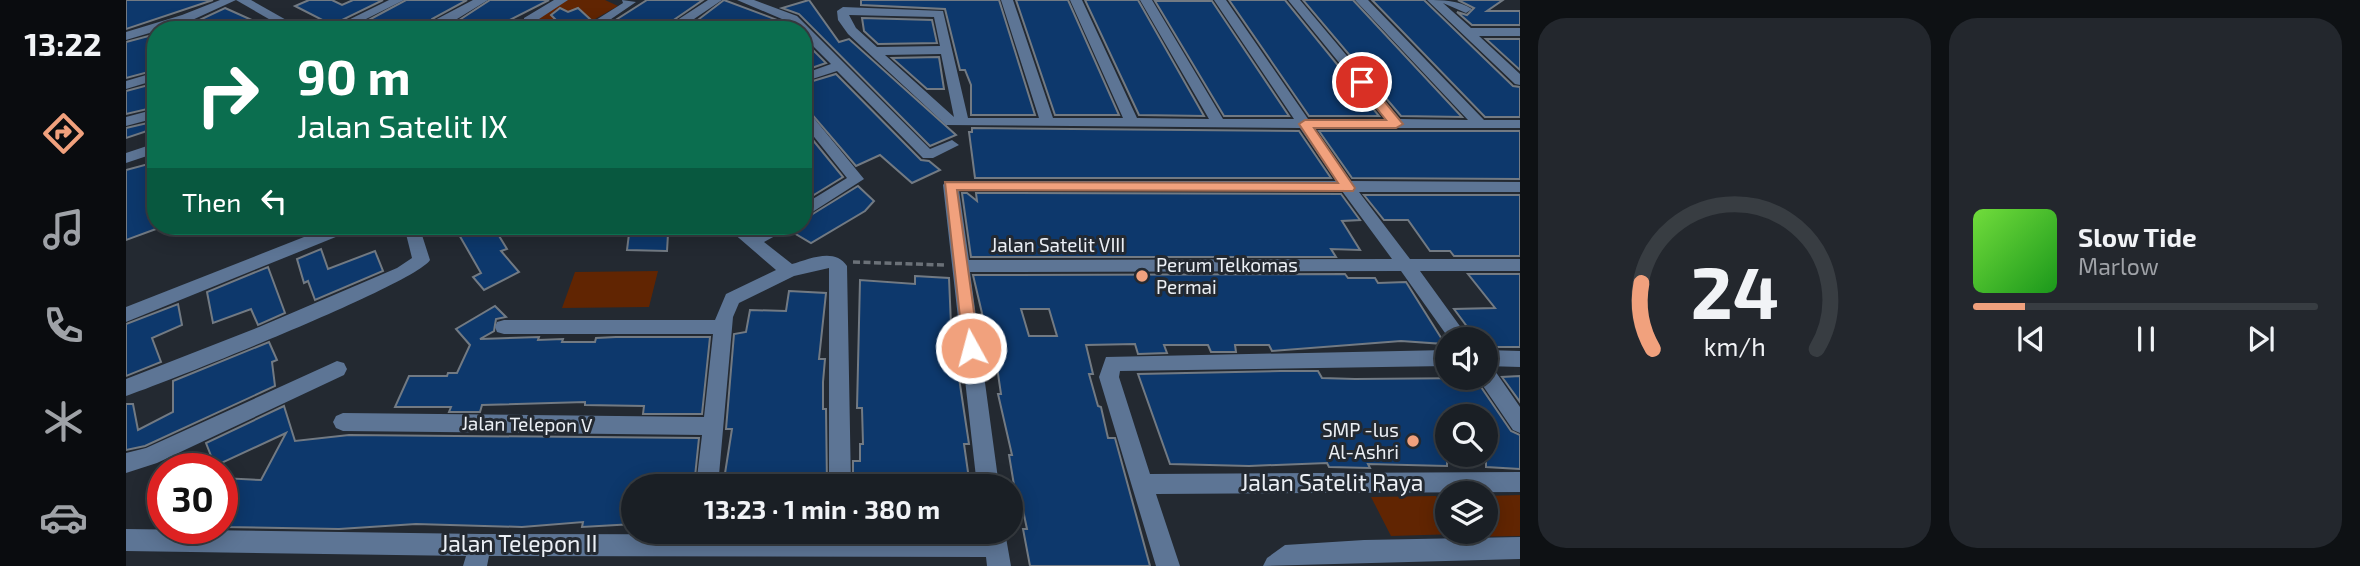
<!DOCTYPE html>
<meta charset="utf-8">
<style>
body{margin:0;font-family:"Exo 2",sans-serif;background:#23272d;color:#f1f3f6;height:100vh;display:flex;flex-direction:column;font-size:26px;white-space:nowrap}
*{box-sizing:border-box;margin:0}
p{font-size:23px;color:#9fa2a7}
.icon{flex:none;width:38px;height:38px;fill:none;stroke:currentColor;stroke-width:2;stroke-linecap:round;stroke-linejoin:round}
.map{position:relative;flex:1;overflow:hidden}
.sheet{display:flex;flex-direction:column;gap:18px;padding:18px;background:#0e1114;width:840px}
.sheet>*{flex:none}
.banner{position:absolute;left:21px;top:21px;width:665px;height:214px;border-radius:28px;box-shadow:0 4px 18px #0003,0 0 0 2px #383d42;background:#0b6e4f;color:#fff;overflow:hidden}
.controls{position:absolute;left:1309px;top:327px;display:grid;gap:14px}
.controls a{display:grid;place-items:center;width:63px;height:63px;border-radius:50%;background:#1a1f25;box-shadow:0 4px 18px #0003,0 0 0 2px #383d42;font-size:35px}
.speed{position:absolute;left:21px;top:453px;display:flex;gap:14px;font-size:35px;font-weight:700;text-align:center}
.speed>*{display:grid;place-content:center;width:91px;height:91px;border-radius:50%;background:#1a1f25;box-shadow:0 4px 18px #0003,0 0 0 2px #383d42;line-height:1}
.speed .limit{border:10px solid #d22;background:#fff;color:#111}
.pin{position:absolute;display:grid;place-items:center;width:60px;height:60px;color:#fff;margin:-30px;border:4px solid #fff;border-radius:50%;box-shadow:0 2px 7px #0007}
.me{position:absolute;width:77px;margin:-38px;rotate:353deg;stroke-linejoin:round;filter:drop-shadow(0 0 5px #0008)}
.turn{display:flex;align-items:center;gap:24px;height:147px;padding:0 35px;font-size:32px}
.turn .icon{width:91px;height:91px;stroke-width:2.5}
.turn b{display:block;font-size:49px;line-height:60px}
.then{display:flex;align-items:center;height:66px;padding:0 35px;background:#0003;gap:14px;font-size:26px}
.sheet .tile{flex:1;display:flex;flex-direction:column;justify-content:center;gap:10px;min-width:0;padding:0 24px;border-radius:28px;background:#23272d}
.sheet .dial{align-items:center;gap:0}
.dial svg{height:182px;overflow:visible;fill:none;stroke:#383d42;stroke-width:7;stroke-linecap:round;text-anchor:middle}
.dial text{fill:#f1f3f6;stroke:none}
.song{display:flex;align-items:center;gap:21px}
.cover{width:84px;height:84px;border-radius:10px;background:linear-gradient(135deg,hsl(100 70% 55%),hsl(120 70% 35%))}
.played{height:7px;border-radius:4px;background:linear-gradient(90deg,#f1a17d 15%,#383d42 15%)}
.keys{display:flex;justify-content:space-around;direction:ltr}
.sheet .tiles{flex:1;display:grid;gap:18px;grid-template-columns:repeat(2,1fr)}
.trip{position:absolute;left:495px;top:474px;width:402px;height:70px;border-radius:35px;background:#1a1f25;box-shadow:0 4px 18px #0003,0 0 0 2px #383d42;font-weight:700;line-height:70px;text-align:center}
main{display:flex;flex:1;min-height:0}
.tabs{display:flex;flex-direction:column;width:126px;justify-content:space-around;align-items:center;background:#0a0c0f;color:#9fa2a7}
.tabs .icon{width:49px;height:49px}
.tabs .active{color:#f1a17d}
.tabs b{font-size:32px;color:#f1f3f6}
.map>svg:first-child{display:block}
</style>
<main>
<nav class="tabs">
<b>13:22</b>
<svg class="icon active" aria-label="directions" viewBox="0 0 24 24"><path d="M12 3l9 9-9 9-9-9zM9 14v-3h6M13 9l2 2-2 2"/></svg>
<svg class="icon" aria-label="music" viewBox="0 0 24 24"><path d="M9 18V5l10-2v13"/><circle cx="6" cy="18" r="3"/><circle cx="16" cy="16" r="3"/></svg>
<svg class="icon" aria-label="phone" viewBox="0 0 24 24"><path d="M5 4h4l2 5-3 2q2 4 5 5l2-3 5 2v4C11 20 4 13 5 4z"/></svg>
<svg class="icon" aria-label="climate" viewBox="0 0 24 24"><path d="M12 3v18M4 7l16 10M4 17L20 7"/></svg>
<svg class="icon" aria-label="car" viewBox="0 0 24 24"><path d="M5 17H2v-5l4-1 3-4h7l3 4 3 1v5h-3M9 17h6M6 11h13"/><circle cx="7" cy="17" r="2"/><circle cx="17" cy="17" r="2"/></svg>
</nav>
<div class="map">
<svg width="1394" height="566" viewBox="0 0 1394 566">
<rect width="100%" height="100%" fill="#232931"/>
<!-- green -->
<g fill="#612502">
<path d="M441,0H479L492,6C458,25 444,38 405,20Z"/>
<polygon points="532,271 523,307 436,308 449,272"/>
<polygon points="1394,495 1394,536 1340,537 1337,532 1360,532 1360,496"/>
<polygon points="1310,496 1321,516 1321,532 1332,534 1265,536 1245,497"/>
</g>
<!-- building -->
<g fill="#0d386c" stroke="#727a83" stroke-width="2" fill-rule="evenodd">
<polygon points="0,0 87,0 0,29"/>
<polygon points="183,0 206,0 216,5 227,0 257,0 206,25 169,6"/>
<polygon points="280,0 341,0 306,19 299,30 224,30"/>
<polygon points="364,0 423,0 378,23 393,30 318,30"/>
<polygon points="521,0 577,0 533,30 474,30"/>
<polygon points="598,0 662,24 667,30 594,30 573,19"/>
<polygon points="683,0 713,42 723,39 830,135 804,146 673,14 656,8"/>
<polygon points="735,0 873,0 909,115 845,115 845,85 839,70 834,70 819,9 735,5"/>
<polygon points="890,0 942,0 993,115 929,115"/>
<polygon points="959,0 1012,0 1078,116 1013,115"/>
<polygon points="1103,0 1159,0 1253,116 1183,116"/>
<polygon points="1177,0 1227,0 1336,117 1275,116"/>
<polygon points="1246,0 1298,0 1387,86 1394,87 1394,117 1359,117"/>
<polygon points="1332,0 1377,0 1361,11 1394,11 1394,25 1346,25 1331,12 1341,15 1348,8"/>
<polygon points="1029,1 1086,1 1163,116 1098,116"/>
<polygon points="99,8 148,30 44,30 65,24"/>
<polygon points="434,8 442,12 452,8 465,20 451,30 440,30 425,15"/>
<polygon points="736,18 806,20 811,43 752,44 738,31"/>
<polygon points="30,34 30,70 0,78 0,42"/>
<polygon points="1360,39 1394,39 1394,70"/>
<polygon points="677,40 700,63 677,71"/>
<polygon points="813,57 818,89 801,89 766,58"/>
<polygon points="710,74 795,160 803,161 814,170 786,183 754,155 730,166 677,104 677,84"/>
<polygon points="30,83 30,107 0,114 0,91"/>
<polygon points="30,121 30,128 0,138 0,128"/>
<polygon points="846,128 1173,131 1205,178 849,178 843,132 846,132"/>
<polygon points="1193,131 1394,131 1394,179 1226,178"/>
<polygon points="682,134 717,177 678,201 677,136"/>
<polygon points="26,163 25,194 30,193 30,229 0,240 0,170"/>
<polygon points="732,186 748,201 739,211 685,243 663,230 667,226 677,226 677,220"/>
<polygon points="836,193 841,193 851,201 850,193 1215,194 1234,220 1216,221 1234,250 1205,249 1210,257 845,257"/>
<polygon points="1238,195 1394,195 1394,256 1328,256 1324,251 1304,251 1282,220 1258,220"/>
<polygon points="328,226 367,226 381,249 375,251 393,272 358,290 347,277 355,273"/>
<polygon points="503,234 542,234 541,251 501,250"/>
<polygon points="195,249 202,269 249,251 257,271 189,300 182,281 178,283 171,259"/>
<polygon points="142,267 159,313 132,325 125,309 87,323 81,292"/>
<path d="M1219,274L1222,278H1249L1252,283L1280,282L1319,344L1275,341L1146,351L1143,345H1109L1110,352H1085L1082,345H1038L1041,353L1012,354L1009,344L960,345L967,374H963L972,406L975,407L982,438H989L1024,566H904L897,529H901L893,491H889L883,455H886L872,394H875L870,360H867L847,275ZM895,309H923L931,336H903Z"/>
<polygon points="1342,274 1394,274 1394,347 1360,347 1360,340 1351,340 1328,309 1369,308"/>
<polygon points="789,276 823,278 825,325 843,444 838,444 844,486 727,486 727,461 734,461 734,444 737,444 736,408 731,408 734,280 789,284"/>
<polygon points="663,291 700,293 693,359 699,359 697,382 697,409 700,409 701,486 597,486 606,429 600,429 608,334 620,332 624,310 660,311"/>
<polygon points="52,304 56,325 26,338 35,362 0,376 0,324"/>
<polygon points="369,306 380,317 370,319 368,331 354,339 413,337 412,340 437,339 436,342 469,342 470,338 490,337 584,337 576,414 517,414 518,406 459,405 459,402 356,405 354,412 323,412 325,407 269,407 283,376 321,376 322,373 331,373 344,345 330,329"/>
<polygon points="143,342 151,360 146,362 149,386 19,446 0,450 0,404 7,404 12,430 47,412 47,381"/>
<polygon points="1155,371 1192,371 1196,378 1229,379 1352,378 1351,381 1385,431 1394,435 1394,469 1360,467 1360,414 1321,415 1321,466 1242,464 1244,468 1203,467 1201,463 1123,466 1044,464 1012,374"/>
<polygon points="1394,376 1394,402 1376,377"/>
<polygon points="158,406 169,441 223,435 573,438 568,486 508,486 508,524 456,527 457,522 396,527 290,524 213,529 96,527 96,478 135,480 160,433 89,466 80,443"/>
</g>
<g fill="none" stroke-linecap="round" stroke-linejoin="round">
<!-- path -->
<polyline stroke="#6b7178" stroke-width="3.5" stroke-dasharray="7 3.5" stroke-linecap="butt" points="727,262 818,265"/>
<!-- minor -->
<g fill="#5d7595" fill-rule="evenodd">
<polygon points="94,0 110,0 64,21 0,40 0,32 56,15"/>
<polygon points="110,0 125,0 178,30 162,30"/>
<polygon points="263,0 278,0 218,30 202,30"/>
<polygon points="347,0 362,0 313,30 301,30 307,21"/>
<polygon points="428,0 442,0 410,21 422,30 407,30 398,24 398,18"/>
<polygon points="496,0 510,2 469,30 454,30 497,3"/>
<polygon points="582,0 596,0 568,19 592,30 574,30 560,24 551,30 536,30"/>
<polygon points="611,0 628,0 671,16 804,149 826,140 833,145 807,158 797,158 711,71 677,82 677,74 705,64 677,36 677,30 671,30 663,22"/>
<path d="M875,0H887L927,118H997L944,0H956L1011,118L1083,119L1014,0H1026L1097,119H1168L1088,0H1100L1182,119H1259L1162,0H1174L1274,119L1342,120L1229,0H1242L1358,120H1394V128H1188L1225,181L1394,182V192H1233L1284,259H1394V271H1294L1344,340H1324L1275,271L844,272L873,486H851L817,185L820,181H1210L1174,128L820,125L722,34L712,20L711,11L717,7L817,11L842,118H913ZM723,15L808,17L814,46L751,47L730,28ZM815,54L828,117L759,55ZM833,190L1216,191L1266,259L843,260Z"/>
<path d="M1301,0C1317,0 1332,0 1346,9L1340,13L1317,3L1345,28H1394V36H1353L1394,74V85L1389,84Z"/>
<polygon points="30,72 30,80 0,89 0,81"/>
<polygon points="30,109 30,118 0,126 0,117"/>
<polygon points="677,110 682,111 738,179 677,218 677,205 721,178 677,123"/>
<polygon points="30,143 30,153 0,163 0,153"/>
<polygon points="206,226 229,226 227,230 0,322 0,307"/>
<path d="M285,226H302L296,235L304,260C289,284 41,382 0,396V379L133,327L271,268L286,258L280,234Z"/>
<path d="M599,226H618L627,233L641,226H662L660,230L638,242L666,264C683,259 709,247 721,266L725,486H703V268L668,276L613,303L607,317L592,486H570L576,435L217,431L210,428L207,422L210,416L217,413L578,417L587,334H378L371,332L369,327L371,322L378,320H589L600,294L650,270Z"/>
<polygon points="1321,350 1321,366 994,371 993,377 1024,474 1394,472 1394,492 1030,494 1054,566 1030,566 973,377 980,357"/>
<polygon points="1360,350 1394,351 1394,367 1360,366"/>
<polygon points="211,361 218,363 221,369 218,375 31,463 0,473 0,453 20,448"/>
<polygon points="1360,366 1367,368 1394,407 1394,433 1387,430 1353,380 1360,378"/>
<polygon points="0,529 355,534 857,535 857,532 879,532 885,566 861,566 860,557 363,556 361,566 337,566 340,556 0,551"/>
<polygon points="1394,537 1394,559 1137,566 1141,558 1159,545 1238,540"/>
</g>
</g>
<!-- route -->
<polygon fill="#f1a17d" stroke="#9d6951" stroke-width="2" points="1232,80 1241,80 1277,124 1270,128 1188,128 1229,188 1227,191 831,190 853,348 851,353 838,353 819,182 1212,183 1173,124 1179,120 1260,120 1232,85"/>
<!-- markers -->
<g fill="#f1a17d" stroke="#232931" stroke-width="2.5">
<circle cx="1016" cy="276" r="7"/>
<circle cx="1287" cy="441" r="7"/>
</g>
<g text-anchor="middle" stroke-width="6" stroke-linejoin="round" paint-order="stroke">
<!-- street labels -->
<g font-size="19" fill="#ebeff5" stroke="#232931">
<text x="932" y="252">Jalan Satelit VIII</text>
<text transform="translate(401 424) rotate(1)" y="7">Jalan Telepon V</text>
</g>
<!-- poi labels -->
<g font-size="19" fill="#ebeff5" stroke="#232931" text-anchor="start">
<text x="1030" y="272">Perum Telkomas<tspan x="1030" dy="22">Permai</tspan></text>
<text x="1273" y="437" text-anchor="end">SMP -lus<tspan x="1273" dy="22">Al-Ashri</tspan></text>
</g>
<!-- near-street labels -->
<g font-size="23" fill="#ebeff5" stroke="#232931">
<text x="1206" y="491">Jalan Satelit Raya</text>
<text x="393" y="552">Jalan Telepon II</text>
</g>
</g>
</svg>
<div class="controls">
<a><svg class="icon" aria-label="sound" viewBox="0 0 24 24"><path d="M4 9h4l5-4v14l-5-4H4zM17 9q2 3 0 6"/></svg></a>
<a><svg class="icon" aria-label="search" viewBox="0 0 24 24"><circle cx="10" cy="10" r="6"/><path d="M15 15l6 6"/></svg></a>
<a><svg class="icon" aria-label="layers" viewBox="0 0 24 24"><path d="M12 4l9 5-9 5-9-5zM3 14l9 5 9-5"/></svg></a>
</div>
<div class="speed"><div class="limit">30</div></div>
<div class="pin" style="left:1236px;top:82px;background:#d93025"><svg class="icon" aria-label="arrive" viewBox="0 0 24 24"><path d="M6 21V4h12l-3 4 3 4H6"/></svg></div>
<svg class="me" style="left:845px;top:348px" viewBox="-20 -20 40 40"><circle r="17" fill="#f1a17d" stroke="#fff" stroke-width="3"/><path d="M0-11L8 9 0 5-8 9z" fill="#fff"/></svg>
<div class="trip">13:23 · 1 min · 380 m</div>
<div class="banner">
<div class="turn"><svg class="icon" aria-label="right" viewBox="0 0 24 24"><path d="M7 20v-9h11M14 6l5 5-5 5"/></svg><div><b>90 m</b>Jalan Satelit IX</div></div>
<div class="then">Then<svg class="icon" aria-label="left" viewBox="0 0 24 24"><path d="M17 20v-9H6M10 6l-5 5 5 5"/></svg></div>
</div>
</div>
<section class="sheet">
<div class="tiles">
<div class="tile dial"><svg viewBox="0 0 100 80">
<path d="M14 69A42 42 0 1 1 86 69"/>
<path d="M14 69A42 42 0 0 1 9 40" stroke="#f1a17d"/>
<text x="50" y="56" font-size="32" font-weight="700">24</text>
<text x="50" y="72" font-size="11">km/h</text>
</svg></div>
<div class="tile">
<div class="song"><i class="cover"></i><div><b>Slow Tide</b><p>Marlow</p></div></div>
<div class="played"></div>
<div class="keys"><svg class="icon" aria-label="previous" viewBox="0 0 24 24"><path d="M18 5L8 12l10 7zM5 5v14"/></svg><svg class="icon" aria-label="pause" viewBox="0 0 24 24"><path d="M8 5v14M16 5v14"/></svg><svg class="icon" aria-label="next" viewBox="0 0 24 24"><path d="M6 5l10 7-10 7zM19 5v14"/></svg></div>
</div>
</div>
</section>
</main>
